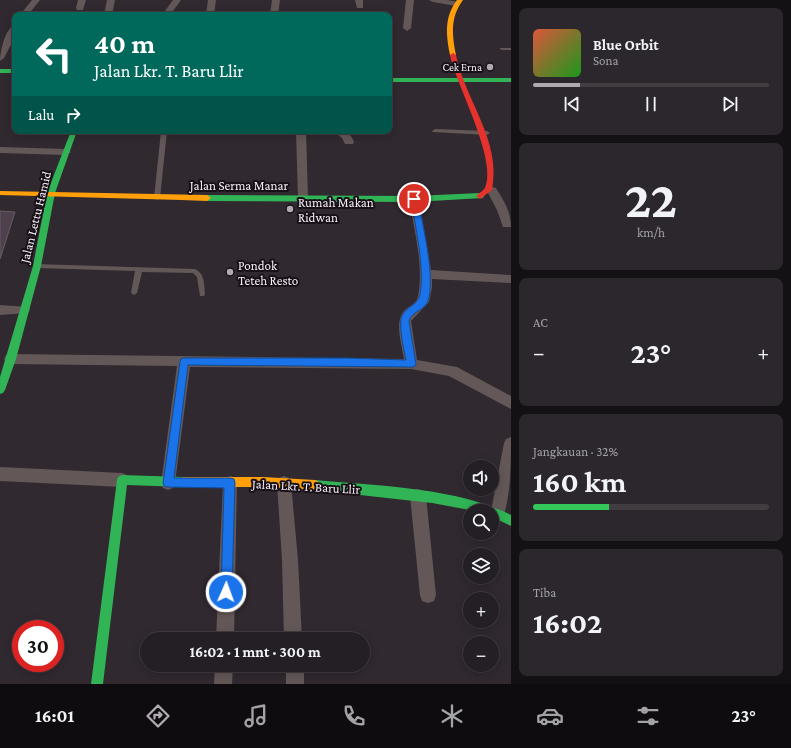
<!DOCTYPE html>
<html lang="id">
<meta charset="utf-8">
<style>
body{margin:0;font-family:"Crimson Pro",serif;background:#2c272c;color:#f1f3f6;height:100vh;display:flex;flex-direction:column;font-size:15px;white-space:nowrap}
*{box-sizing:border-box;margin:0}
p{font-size:13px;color:#a3a2a6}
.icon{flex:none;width:22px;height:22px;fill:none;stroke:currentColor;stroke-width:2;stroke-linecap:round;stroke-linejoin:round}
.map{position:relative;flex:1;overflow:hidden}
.sheet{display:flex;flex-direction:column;gap:8px;padding:8px;background:#141114;width:280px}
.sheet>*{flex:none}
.banner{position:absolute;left:12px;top:12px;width:380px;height:122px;border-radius:8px;box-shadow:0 2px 10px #0003,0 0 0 1px #413d41;background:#00695c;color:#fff;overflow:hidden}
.fabs{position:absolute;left:463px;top:460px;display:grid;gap:8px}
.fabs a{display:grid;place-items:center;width:36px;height:36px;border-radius:50%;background:#241f24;box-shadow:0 2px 10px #0003,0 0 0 1px #413d41;font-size:20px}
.speed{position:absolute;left:12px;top:620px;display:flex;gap:8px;font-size:20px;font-weight:700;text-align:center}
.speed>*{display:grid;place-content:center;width:52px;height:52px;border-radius:50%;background:#241f24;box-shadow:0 2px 10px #0003,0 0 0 1px #413d41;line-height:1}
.speed .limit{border:6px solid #d22;background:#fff;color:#111}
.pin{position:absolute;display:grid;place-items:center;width:34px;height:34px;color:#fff;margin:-17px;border:2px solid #fff;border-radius:50%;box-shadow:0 1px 4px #0007}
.me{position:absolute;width:44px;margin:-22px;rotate:2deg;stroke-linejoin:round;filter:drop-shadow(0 0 3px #0008)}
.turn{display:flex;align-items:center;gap:14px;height:84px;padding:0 16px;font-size:18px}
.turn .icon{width:52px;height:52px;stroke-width:2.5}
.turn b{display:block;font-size:28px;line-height:34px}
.then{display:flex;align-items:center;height:38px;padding:0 16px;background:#0003;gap:8px;font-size:15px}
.big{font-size:30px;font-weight:700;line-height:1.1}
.sheet .tile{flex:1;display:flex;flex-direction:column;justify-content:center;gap:6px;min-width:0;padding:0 14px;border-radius:8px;background:#2c272c}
.sheet .dial{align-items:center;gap:0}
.dial b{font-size:52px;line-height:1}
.song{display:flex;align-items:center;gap:12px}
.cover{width:48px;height:48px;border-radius:6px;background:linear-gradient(135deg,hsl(10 70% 55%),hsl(120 70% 35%))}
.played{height:4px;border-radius:2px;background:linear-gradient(90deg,#b1a9b1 20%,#413d41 20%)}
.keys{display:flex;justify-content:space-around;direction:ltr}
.heat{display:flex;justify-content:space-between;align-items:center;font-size:22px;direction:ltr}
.charge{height:6px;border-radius:3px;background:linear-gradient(90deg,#34c759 32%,#413d41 0)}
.trip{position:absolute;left:140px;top:632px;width:230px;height:40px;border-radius:20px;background:#241f24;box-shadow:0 2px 10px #0003,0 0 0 1px #413d41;font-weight:700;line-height:40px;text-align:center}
.tabs{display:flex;height:64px;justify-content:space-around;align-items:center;background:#0e0c0e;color:#a3a2a6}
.tabs .icon{width:28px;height:28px}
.tabs .active{color:#b1a9b1}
.tabs b{font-size:18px;color:#f1f3f6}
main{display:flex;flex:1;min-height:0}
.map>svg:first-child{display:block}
</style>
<main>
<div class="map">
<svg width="511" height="684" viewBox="0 0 511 684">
<rect width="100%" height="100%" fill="#302930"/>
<!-- building -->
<polygon fill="#4e414d" stroke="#655e64" points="0,211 15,212 0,259"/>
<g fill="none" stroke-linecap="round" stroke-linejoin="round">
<!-- lane -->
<g fill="#635857" fill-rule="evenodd">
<polygon points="500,48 511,48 511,50 502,50 500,49"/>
<polygon points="435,129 487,131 490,133 487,135 433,132 432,131"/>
<polygon points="161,131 167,131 160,198 157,200 154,198"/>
<path d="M35,264L195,269C205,274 204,284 205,294L204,296H200L197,277L193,273L142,272L137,293L134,295L131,293L135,271L37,268H35L34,266Z"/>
</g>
<!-- street -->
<g fill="#635857" fill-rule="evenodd">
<polygon points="32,0 40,0 28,15 20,15"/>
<polygon points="78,0 86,0 83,10 77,10 76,8"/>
<polygon points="107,0 115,0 112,15 104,15"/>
<polygon points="173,0 181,0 170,15 162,15"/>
<polygon points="208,0 216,0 214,15 206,15"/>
<polygon points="272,0 280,0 278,15 270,15"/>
<polygon points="355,0 363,0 363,8 357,8"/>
<polygon points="406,0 414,0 411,28 407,31 403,28"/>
<polygon points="429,0 447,0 459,2 460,4 456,6 433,2"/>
<path d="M15,25V37L4,58L0,61C0,52 5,28 15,25Z"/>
<polygon points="296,131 306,131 308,198 307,201 299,201 298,198"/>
<path d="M333,131C344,131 350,131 354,142L353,144H345L342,138Z"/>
<polygon points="0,147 66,149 71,152 66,155 0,153"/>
<path d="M492,187L496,188C504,201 511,212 511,227H503L497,210L487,191L488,188Z"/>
<path d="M414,195L418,196L419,199L431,270L511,275V283L432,279V288L429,302L411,321L417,360L457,367L511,396V409L449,376L411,369L190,367L175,483L173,488L168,490L163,488L161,483L177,366L11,364L6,363L4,359L6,355L11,354L404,359C402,345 394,322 404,311C408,306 417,304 418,296C424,265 414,230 409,199L410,196Z"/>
<polygon points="0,305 28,307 30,310 28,313 0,315"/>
<path d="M511,437C511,463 511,494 503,518L498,520L493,518L492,511H491L504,443L506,439Z"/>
<polygon points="0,467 122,473 127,475 129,480 127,485 122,487 0,481"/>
<polygon points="230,476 235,478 237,483 234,639 216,639 223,483 225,478"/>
<polygon points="284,476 289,478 291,483 298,560 302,639 284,639 282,560 277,483 279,478"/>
<polygon points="418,489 423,491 426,496 436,595 434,601 428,603 422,601 420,595 410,496 413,491"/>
<polygon points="215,665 233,665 232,684 214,684"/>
<rect x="286" y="665" width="18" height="19"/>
</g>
<!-- fast -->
<g fill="#30b455" fill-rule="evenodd">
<rect x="0" y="69" width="15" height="4"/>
<rect x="389" y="78" width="122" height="4"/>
<polygon points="71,131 77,131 55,193 41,266 16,359 5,390 3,393 0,394 0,377 33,266 47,193"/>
<polygon points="480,193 484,196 483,198 414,202 207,201 203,198 207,195 414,196"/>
<polygon points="122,475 183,477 187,479 188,482 187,485 183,487 127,485 103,684 91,684 117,480 118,477"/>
<path d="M315,480C377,486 455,487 511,515V526L492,517V511H475L432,503L315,490L311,488L310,485L311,482Z"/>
</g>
<!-- slow -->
<g fill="#ff9f0a" fill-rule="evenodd">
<path d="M457,0H463C450,17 452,35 456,55L453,57L450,55C446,35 444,17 457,0Z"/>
<polygon points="0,191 207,195 211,198 207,201 181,200 0,195"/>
<polygon points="183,477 263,477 315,480 319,482 320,485 319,488 315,490 263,487 183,487 179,485 178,482 179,479"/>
</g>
<!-- jam -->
<path fill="#e5322d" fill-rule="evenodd" d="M453,53L456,55C465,100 502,141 492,190L480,199L476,196C479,193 483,191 485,188C498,160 456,85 450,55Z"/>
</g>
<!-- route -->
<path fill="#1a73e8" stroke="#114b97" d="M414,196L418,199C422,224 436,277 428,301C425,310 411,312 409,321L416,364L414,367L188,365L174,478H230L234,479L235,483L232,592L230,596L226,598L222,596L221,592L224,488L168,487L164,486L163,483L180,362L181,359L184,358H346L406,360C404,350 397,322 403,314C408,306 419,304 420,294C425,267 415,226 411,199Z"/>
<!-- markers -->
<g fill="#b1a9b1" stroke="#171117" stroke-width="1.5">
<circle cx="490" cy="67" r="4"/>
<circle cx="290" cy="209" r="4"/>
<circle cx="230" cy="272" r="4"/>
</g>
<g text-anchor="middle" stroke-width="4" stroke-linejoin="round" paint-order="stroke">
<!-- far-poi labels -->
<g font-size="11" fill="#f7eef7" stroke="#171117" text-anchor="end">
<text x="482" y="71">Cek Erna</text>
</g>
<!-- street labels -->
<g font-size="13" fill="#f7eef7" stroke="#171117">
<text x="239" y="190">Jalan Serma Manar</text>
<text transform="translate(35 217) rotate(-76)" y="5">Jalan Lettu Hamid</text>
<text transform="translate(306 486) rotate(3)" y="5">Jalan Lkr. T. Baru Llir</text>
</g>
<!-- poi labels -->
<g font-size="13" fill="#f7eef7" stroke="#171117" text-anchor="start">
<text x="298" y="207">Rumah Makan<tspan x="298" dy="15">Ridwan</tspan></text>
<text x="238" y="270">Pondok<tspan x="238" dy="15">Teteh Resto</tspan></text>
</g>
</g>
</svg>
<div class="fabs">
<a><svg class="icon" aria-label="sound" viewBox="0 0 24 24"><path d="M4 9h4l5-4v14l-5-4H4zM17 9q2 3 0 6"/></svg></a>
<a><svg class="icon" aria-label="search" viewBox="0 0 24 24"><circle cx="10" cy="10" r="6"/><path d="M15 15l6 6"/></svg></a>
<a><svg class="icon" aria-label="layers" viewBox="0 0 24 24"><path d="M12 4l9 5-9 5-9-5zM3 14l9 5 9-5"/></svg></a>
<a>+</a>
<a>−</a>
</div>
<div class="speed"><div class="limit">30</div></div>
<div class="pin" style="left:414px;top:199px;background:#d93025"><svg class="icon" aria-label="arrive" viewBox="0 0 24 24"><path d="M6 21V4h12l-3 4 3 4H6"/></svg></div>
<svg class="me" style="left:226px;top:592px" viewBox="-20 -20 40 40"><circle r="17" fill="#1a73e8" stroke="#fff" stroke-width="3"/><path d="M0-11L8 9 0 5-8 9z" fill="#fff"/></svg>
<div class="trip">16:02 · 1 mnt · 300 m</div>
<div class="banner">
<div class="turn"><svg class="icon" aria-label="left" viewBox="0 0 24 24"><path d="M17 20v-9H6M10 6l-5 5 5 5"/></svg><div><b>40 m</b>Jalan Lkr. T. Baru Llir</div></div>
<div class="then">Lalu<svg class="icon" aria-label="right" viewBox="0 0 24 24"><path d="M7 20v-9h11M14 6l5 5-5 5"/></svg></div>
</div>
</div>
<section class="sheet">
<div class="tile">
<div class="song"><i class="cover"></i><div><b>Blue Orbit</b><p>Sona</p></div></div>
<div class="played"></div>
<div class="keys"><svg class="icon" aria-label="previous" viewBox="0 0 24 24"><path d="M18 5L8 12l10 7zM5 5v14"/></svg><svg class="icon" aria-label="pause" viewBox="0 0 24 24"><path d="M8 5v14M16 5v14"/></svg><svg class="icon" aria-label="next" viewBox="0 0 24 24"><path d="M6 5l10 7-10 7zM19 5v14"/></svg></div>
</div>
<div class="tile dial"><b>22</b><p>km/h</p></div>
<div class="tile"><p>AC</p>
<div class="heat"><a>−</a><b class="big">23°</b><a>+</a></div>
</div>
<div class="tile"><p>Jangkauan · 32%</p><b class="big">160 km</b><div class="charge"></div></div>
<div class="tile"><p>Tiba</p><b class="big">16:02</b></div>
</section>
</main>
<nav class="tabs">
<b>16:01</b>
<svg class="icon active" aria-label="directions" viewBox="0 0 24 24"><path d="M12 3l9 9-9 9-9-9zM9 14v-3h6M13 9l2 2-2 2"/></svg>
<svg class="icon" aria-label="music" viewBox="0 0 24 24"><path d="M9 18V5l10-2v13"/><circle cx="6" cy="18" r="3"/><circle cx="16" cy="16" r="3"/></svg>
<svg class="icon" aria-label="phone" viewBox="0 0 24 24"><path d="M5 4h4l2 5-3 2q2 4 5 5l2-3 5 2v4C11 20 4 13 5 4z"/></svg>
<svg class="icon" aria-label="climate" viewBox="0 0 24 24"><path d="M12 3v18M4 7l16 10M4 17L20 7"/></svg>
<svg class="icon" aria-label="car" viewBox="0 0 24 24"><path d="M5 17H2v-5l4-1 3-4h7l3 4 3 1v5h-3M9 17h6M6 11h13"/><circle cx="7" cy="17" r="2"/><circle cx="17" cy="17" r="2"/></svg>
<svg class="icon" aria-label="filters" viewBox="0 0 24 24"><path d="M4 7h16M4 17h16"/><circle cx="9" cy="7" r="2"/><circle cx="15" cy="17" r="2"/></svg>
<b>23°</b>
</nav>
